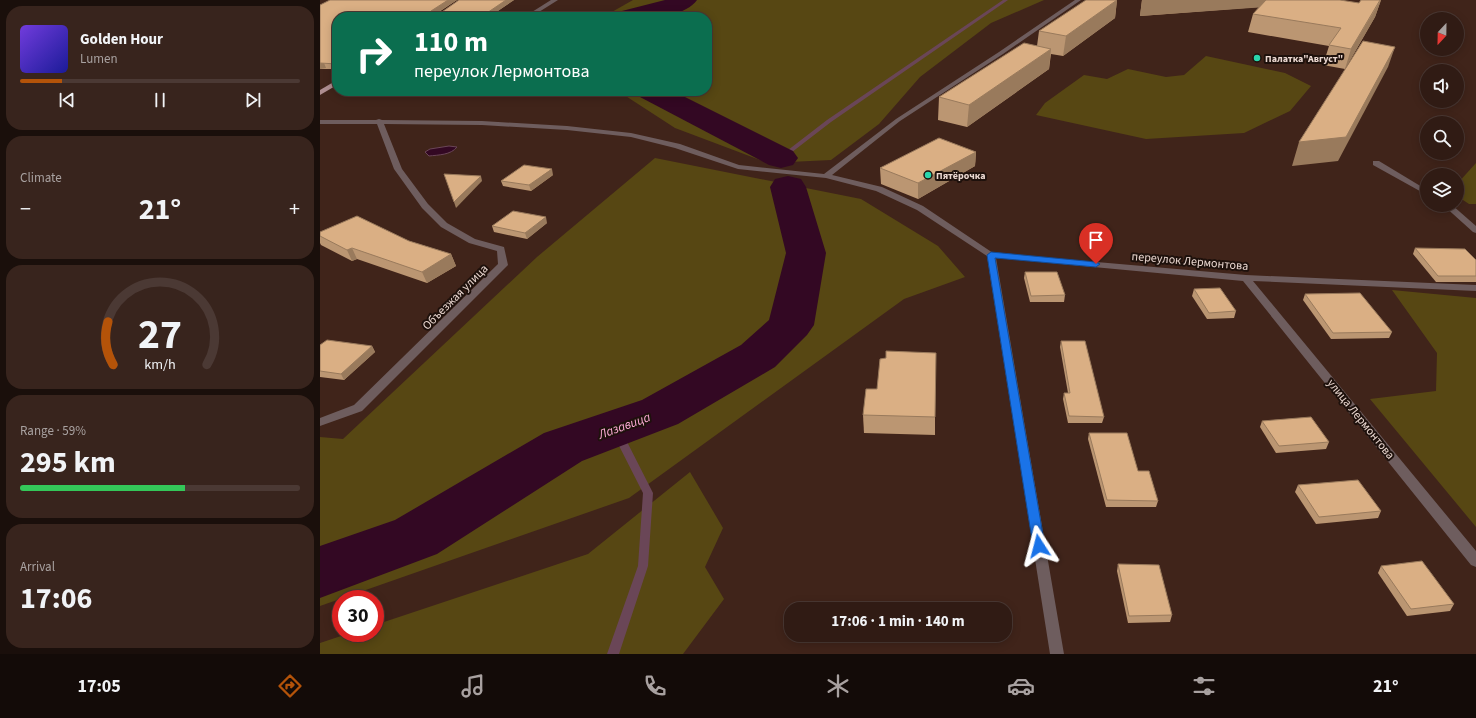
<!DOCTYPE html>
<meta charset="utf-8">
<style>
body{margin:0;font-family:"Source Sans 3",sans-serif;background:#38241d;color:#f1f3f6;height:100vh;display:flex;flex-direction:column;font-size:15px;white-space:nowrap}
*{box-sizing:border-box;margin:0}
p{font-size:13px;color:#a8a1a0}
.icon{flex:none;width:22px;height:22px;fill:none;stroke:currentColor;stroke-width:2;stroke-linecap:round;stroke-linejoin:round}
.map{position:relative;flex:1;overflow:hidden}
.details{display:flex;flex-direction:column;gap:6px;padding:6px;background:#1a0f0b;width:320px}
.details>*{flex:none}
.guide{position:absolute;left:12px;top:12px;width:380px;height:84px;border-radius:16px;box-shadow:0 2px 10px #0003,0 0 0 1px #4b3934;background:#0b6e4f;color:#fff;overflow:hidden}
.needle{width:26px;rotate:202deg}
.controls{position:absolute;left:1100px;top:12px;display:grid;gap:8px}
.controls a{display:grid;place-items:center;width:44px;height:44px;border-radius:50%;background:#301b14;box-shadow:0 2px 10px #0003,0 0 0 1px #4b3934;font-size:20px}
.speed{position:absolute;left:12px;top:590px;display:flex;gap:8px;font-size:20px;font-weight:700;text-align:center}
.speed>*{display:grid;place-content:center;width:52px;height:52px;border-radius:50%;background:#301b14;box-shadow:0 2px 10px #0003,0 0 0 1px #4b3934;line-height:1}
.speed .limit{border:6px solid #d22;background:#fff;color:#111}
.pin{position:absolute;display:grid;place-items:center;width:34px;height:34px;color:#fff;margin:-41px -17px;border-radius:50% 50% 50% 0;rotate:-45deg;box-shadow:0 0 4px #0007}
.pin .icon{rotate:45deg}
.me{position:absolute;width:44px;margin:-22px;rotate:351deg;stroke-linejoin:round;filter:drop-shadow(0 0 3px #0008)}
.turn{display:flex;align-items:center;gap:14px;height:84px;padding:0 16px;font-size:18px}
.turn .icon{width:52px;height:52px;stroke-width:2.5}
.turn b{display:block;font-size:28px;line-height:34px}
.big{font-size:30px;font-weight:700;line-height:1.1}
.details .tile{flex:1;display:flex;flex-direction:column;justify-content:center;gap:6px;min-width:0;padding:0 14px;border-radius:16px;background:#38241d}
.details .dial{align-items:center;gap:0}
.dial svg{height:104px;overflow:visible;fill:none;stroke:#4b3934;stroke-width:7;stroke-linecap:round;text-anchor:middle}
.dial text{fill:#f1f3f6;stroke:none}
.song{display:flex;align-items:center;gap:12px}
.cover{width:48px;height:48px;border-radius:6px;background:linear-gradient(135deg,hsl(260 70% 55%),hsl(240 70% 35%))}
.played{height:4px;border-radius:2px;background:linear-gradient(90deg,#b45309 15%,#4b3934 15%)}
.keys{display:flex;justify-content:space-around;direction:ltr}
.heat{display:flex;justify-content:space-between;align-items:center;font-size:22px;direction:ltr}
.charge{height:6px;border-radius:3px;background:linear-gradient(90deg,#34c759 59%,#4b3934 0)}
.trip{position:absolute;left:464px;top:602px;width:228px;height:40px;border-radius:16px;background:#301b14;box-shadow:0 2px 10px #0003,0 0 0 1px #4b3934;font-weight:700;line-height:40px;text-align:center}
.menu{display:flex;height:64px;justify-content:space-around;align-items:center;background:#130b08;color:#a8a1a0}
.menu .icon{width:28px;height:28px}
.menu .current{color:#b45309}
.menu b{font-size:18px;color:#f1f3f6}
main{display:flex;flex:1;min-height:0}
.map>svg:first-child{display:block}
</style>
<main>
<section class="details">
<div class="tile">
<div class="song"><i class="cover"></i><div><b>Golden Hour</b><p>Lumen</p></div></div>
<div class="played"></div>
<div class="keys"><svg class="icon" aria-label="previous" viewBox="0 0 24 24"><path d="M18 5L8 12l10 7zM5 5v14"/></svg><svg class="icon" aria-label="pause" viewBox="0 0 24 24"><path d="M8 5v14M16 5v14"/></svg><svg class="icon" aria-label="next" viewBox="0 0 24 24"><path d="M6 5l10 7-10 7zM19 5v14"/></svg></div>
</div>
<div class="tile"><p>Climate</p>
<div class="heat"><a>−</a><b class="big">21°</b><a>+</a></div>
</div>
<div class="tile dial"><svg viewBox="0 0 100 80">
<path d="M14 69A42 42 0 1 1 86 69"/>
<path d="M14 69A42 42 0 0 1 10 36" stroke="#b45309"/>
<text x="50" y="56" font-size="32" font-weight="700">27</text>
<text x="50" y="72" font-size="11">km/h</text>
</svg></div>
<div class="tile"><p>Range · 59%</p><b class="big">295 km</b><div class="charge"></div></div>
<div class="tile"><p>Arrival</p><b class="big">17:06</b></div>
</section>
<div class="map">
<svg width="1156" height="654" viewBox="0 0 1156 654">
<rect width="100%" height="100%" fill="#40241a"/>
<!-- green -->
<g fill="#574713">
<polygon points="313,0 724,0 671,23 600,77 559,124 511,160 448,163 355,128 298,91 387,91 387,17 283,17"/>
<polygon points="886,56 965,73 991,86 970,111 924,133 826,139 716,115 725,103 764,75 787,79 808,69 846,77 864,75"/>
<polygon points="335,158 541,199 618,246 645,277 584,299 309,498 0,606 0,437 23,439 217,257"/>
<polygon points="1156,163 1156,204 1149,204 1137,196 1137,184"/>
<polygon points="1072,290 1156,298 1156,527 1050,399 1116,391 1117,353"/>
<polygon points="370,472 403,528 385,567 404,599 363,654 0,654 0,643 30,633 55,633 55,625 268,554"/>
</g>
<!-- water -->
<path fill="#330823" stroke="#6a4657" d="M129,146L137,147C131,155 118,155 109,156L105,152L110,149Z"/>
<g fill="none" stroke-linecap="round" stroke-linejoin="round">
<!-- stream -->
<g fill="#6a4657" fill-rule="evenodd">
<polygon points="683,0 688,0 511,122 463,159 459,159 459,157 507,120"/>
<polygon points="295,425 298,426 300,428 333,493 328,566 299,654 287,654 318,566 323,493 290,428 292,426"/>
</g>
<!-- river -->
<g fill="#330823" fill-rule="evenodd">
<path d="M345,0H377C362,21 317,17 295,17L298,12Z"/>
<polygon points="315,91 353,91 473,151 478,158 473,165 461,168 449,165 320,97"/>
<polygon points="468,176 481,179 486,187 506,253 494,325 487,335 455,367 358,424 262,461 117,554 0,598 0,546 75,520 224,433 322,400 421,345 449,320 466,253 450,187 455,179"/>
</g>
<!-- minor -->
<g fill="#6e5d5e" fill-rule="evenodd">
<polygon points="231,0 238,0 211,17 204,17"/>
<polygon points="755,0 761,0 683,54 580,121 512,175 562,187 603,206 673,253 926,275 1156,285 1156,291 933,281 1156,551 1156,567 1151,565 923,281 676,258 744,654 730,654 667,256 597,210 556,191 506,178 418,169 355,148 311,137 247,130 162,125 64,124 82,169 108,204 127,223 155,239 184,247 188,265 42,411 0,426 0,418 34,405 178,264 177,251 149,243 121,227 102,208 74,169 57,124 0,124 0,120 56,120 59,119 62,120 162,121 247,126 311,133 360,144 419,165 504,174 576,119 679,52"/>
<polygon points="1053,161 1059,161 1107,190 1107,195 1053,165"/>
<polygon points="1123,205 1132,205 1156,226 1156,233 1153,232"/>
</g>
<!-- major -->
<polygon fill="#ae8d90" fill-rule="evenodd" points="17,80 17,85 0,95 0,90"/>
</g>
<!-- wall -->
<g fill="#bb9672">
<polygon points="10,0 137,0 116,14 119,14 139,0 194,0 169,17 17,17 17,69 0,69"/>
<polygon points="797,0 795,18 743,56 731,54 729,69 647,127 618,120 619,97 717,46 719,31"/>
<polygon points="822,0 1039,3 1061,0 1055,17 1025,69 1003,65 1009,46 928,32 933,14 939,7 820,16"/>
<polygon points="656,152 655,166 598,199 561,184 560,168"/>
<polygon points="233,175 211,191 183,186 181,181"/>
<polygon points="227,223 207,239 174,232 172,226"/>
<polygon points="0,232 89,241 131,254 136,266 107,283 37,259 32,261 1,245 0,243"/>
<polygon points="1095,248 1156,260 1156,282 1116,282 1093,254"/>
<polygon points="705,272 745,295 744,302 710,302 704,278"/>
<polygon points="874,289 916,311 914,318 887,319 872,296"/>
<polygon points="985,294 1072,332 1069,338 1011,339 983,300"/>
<polygon points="741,341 784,417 782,423 748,423 743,399 744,393 748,393 740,347"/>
<polygon points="0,345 52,346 55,352 24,380 0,377"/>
<polygon points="557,389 615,417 615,435 544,433 543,415"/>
<polygon points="942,421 1009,442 1006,449 956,453 940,427"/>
<polygon points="769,433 818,471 838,501 836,507 786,507 768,439"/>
<polygon points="978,485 1061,511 1058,518 996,524 975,492"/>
<polygon points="798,564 852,615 850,622 808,623 797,571"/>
<polygon points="1061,566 1134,604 1130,611 1087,616 1058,573"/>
</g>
<!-- shaded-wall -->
<g fill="#997a5c">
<polygon points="128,0 137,0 112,16 110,13 111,11"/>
<polygon points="186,0 194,0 169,17 161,17"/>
<polygon points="797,0 795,18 743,56 746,36"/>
<polygon points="822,0 961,0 959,6 820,16"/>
<polygon points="1061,0 1055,17 1025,69 1031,49"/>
<polygon points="1075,47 1068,67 1018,161 972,166 979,142"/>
<polygon points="731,49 729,69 647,127 649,105"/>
<polygon points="0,63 4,63 6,68 0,69"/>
<polygon points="656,152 655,166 598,199 598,183"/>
<polygon points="232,169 233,175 211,191 209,185"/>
<polygon points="161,176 162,181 136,208 134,202"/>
<polygon points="226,217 227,223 207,239 205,233"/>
<polygon points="32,248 37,259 32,261 27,250"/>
<polygon points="131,254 136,266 107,283 102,272"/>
<polygon points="52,346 55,352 24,380 21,374"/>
</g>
<!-- building -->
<g fill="#daaf84" stroke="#997a5c">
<polygon points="10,0 128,0 111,11 110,13 119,14 139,0 186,0 161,17 17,17 17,64 0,63 0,5"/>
<polygon points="766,0 797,0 746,36 719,31"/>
<polygon points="946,0 1020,0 1039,3 1041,0 1060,0 1031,49 1009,45 1021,28 933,14"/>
<polygon points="1043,41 1075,47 1026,137 979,142"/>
<polygon points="704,43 731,49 649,105 619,97"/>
<polygon points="619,138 656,152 598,183 560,168"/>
<polygon points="204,165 232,169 209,185 181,181"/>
<polygon points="124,174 161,176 134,202"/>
<polygon points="193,211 226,217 205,233 172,226"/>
<polygon points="37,216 89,241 131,254 102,272 32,248 27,250 0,236 0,232"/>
<polygon points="1095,248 1145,249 1156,260 1156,276 1118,276"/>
<polygon points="705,272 737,272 745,295 711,296"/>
<polygon points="900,288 916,311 889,313 874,289"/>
<polygon points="1040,293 1072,332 1013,333 985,294"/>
<polygon points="7,340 52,346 21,374 0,371 0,345"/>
<polygon points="741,341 765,341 784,417 749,416 744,393 750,393"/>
<polygon points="566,351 616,353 615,417 543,415 546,389 557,389 560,359 566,358"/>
<polygon points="991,417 1009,442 959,446 942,421"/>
<polygon points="769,433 807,433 818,471 829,471 838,501 787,500"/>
<polygon points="1038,480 1061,511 999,517 978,485"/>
<polygon points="1102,561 1134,604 1091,609 1061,566"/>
<polygon points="798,564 839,565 852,615 809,616"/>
</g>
<!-- route -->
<polygon fill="#1a73e8" stroke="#114b97" points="671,252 776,262 780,264 776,267 675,258 725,546 724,550 719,551 715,550 713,546 667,255"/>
<!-- markers -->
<g fill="#2ad5ac" stroke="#1e110c" stroke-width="1.5">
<circle cx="937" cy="58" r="4"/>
<circle cx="608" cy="175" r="4"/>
</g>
<g text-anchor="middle" stroke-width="4" stroke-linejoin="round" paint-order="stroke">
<!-- far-poi labels -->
<g font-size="10" font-weight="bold" fill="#ebd8d1" stroke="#1e110c" text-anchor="start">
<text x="945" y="62">Палатка"Август"</text>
<text x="616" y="179">Пятёрочка</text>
</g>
<!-- street labels -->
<g font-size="12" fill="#ebd8d1" stroke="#1e110c">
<text transform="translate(870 261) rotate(5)" y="4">переулок Лермонтова</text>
<text transform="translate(135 297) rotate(-45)" y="4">Объезжая улица</text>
<text transform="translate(1041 419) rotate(51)" y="4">улица Лермонтова</text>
</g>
<!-- water labels -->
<g font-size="13" font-style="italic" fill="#fdacd6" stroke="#1e110c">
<text transform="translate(304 425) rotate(-20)" y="5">Лазавица</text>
</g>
</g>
</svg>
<div class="controls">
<a><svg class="needle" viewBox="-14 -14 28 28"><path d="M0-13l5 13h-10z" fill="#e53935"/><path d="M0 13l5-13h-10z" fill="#a8a1a0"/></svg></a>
<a><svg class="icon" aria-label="sound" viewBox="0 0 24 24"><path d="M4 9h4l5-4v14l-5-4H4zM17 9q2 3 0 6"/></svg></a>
<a><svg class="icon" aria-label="search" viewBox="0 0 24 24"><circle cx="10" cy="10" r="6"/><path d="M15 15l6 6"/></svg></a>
<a><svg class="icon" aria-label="layers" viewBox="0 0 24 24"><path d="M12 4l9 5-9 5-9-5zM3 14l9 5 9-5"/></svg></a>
</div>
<div class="speed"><div class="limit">30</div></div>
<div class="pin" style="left:776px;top:264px;background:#d93025"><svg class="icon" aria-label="arrive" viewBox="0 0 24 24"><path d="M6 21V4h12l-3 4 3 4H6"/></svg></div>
<svg class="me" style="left:719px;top:546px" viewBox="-20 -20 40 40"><path d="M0-17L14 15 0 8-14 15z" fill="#1a73e8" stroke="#fff" stroke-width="4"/></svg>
<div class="trip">17:06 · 1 min · 140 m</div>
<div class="guide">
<div class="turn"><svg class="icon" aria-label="right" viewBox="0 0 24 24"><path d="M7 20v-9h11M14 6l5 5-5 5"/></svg><div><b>110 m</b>переулок Лермонтова</div></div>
</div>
</div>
</main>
<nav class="menu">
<b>17:05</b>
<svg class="icon current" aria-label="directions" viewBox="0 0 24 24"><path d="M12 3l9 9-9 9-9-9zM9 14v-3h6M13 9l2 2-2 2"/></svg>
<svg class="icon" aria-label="music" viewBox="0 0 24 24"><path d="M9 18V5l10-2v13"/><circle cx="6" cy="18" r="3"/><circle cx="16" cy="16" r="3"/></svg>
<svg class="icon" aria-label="phone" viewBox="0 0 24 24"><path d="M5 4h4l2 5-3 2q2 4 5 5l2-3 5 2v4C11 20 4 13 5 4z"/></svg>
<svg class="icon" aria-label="climate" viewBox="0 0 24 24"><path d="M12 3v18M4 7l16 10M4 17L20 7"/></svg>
<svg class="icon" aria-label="car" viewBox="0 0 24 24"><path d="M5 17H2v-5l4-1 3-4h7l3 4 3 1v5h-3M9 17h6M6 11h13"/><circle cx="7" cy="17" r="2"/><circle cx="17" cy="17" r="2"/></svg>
<svg class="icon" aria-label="filters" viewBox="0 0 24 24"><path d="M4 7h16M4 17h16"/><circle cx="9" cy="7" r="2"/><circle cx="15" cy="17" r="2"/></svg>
<b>21°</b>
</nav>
